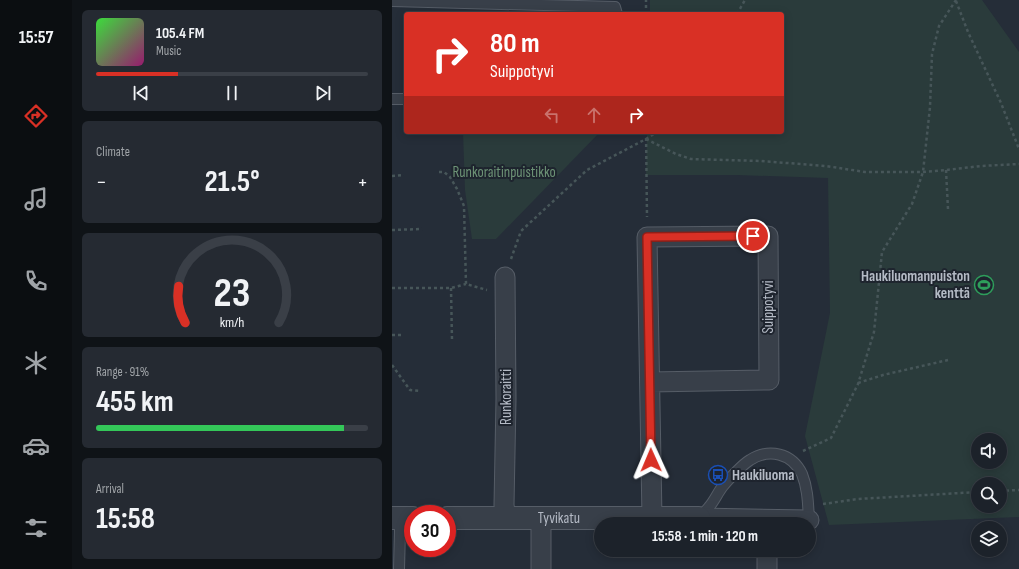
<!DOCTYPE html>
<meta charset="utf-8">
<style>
body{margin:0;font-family:"Sofia Sans Condensed",sans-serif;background:#252a32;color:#f1f3f6;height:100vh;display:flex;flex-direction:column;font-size:15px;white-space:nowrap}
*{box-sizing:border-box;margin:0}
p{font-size:13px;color:#a0a4a8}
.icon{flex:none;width:22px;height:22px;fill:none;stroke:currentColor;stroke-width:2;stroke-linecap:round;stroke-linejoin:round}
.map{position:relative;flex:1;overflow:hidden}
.sheet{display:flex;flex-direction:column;gap:10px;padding:10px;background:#0f1317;width:320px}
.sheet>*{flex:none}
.hud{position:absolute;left:12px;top:12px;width:380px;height:122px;border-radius:4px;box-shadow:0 2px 10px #0003,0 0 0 1px #3a3f47;background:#d93025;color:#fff;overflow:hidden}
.buttons{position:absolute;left:579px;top:433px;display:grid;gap:8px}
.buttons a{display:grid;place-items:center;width:36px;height:36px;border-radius:50%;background:#1c222a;box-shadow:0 2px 10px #0003,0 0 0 1px #3a3f47;font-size:20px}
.speed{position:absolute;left:12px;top:505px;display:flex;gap:8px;font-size:20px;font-weight:700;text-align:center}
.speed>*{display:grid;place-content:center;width:52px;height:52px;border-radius:50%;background:#1c222a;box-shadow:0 2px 10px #0003,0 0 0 1px #3a3f47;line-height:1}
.speed .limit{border:6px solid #d22;background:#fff;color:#111}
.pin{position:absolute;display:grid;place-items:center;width:34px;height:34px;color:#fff;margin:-17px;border:2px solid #fff;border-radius:50%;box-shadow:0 1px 4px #0007}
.me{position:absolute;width:44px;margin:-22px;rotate:359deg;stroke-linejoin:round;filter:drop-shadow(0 0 3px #0008)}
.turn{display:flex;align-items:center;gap:14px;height:84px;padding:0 20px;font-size:18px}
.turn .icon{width:52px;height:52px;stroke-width:2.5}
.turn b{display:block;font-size:28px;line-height:34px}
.lanes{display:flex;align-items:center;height:38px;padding:0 20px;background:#0003;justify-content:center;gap:20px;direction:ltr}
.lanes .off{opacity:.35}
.big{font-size:30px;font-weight:700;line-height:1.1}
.sheet .card{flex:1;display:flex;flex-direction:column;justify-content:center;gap:6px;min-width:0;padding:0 14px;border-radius:6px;background:#252a32}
.sheet .dial{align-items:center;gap:0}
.dial svg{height:104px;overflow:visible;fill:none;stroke:#3a3f47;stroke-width:7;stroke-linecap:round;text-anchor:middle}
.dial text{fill:#f1f3f6;stroke:none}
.song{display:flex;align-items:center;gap:12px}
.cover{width:48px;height:48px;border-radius:6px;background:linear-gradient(135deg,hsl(120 70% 55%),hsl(320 70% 35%))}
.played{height:4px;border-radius:2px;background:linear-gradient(90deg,#d93025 30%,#3a3f47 30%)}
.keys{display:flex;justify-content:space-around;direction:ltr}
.heat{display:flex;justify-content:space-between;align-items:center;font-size:22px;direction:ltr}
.charge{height:6px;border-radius:3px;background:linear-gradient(90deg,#34c759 91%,#3a3f47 0)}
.trip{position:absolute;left:202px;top:517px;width:222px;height:40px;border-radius:20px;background:#1c222a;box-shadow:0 2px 10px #0003,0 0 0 1px #3a3f47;font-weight:700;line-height:40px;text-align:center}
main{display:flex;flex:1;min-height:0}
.tabs{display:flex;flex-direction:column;width:72px;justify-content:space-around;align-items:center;background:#0b0e11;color:#a0a4a8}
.tabs .icon{width:28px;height:28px}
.tabs .on{color:#d93025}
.tabs b{font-size:18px;color:#f1f3f6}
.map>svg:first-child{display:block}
</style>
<main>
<nav class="tabs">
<b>15:57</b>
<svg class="icon on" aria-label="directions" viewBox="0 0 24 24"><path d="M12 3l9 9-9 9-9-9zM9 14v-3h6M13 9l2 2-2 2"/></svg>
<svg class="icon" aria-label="music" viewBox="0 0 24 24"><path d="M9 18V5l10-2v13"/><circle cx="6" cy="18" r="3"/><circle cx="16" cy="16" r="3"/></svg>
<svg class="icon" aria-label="phone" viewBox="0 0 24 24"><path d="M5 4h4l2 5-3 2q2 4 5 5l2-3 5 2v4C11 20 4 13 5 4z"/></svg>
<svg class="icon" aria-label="climate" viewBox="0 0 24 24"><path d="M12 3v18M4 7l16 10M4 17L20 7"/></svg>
<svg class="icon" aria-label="car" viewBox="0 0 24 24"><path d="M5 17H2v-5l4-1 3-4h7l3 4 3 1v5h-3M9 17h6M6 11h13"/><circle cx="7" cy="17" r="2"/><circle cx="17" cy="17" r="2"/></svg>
<svg class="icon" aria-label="filters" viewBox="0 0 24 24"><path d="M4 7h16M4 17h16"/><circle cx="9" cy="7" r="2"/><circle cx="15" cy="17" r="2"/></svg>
</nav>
<section class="sheet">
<div class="card">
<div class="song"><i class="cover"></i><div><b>105.4 FM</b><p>Music</p></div></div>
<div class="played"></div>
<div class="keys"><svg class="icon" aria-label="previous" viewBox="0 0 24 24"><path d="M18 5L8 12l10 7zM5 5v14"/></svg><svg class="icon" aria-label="pause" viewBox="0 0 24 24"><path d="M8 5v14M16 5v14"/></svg><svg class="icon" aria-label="next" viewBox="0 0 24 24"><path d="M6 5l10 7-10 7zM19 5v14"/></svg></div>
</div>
<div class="card"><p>Climate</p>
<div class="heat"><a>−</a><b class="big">21.5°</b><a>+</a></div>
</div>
<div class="card dial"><svg viewBox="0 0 100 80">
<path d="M14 69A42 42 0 1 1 86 69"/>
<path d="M14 69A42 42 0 0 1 9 41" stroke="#d93025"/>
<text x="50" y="56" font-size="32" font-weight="700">23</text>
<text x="50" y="72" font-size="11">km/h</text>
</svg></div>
<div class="card"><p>Range · 91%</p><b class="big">455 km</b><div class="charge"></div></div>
<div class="card"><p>Arrival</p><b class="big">15:58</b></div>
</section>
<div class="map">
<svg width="627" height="569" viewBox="0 0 627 569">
<rect width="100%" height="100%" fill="#252d38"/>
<!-- green -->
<g fill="#2a3b3b" fill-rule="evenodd">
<path d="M258,0H590L627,52V517L437,525L413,436L438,313L436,178L345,175H254L255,132H390V14H258ZM586,440H608V462H586ZM586,484H608V506H586Z"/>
<polygon points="71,132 208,132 104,239 80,239 73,190"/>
</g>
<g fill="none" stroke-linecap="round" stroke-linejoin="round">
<defs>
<g id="service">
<polyline points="0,1 223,7 225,14"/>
<polyline points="0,99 14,99"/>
<polyline points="6,518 8,530 7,569"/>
<path d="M307,518C310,514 314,511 317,507C323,500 326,492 331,486C335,481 339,477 344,472C348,468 353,463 358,460C377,448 400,453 410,474C416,489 416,504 417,520"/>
</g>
<g id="minor">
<polyline points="113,277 114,399 112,505 114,518"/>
<polyline points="258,382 377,380 376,236 255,237 260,518"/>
<polyline points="149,518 149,569"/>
<polyline points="307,518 417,520"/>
<polyline points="375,550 375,569"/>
</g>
<g id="tertiary">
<polyline points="0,518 21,518"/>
<path id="s1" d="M55,518H307"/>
</g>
</defs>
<!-- service casing -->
<use href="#service" stroke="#565d67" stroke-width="12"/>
<!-- minor casing -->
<use href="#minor" stroke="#565d67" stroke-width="21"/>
<!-- tertiary casing -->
<use href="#tertiary" stroke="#565d67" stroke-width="24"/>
<!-- path -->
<g stroke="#475659" stroke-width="2.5" stroke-dasharray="3 3" stroke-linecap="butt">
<polyline points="564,1 576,32 609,103 627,149"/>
<polyline points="254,14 254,0"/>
<polyline points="345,14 353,0"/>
<polyline points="254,132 255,217"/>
<polyline points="254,139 284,154 299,159 369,161 434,166 473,172 531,172 554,170 589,166 627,164"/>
<polyline points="554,170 556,209"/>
<polyline points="47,172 52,172 58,177 65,189 72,206 74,284 95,290"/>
<polyline points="0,176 12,175"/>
<polyline points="0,230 30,229"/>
<polyline points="119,259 129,231 195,170 254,139 265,132"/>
<polyline points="0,288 59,288 74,284"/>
<polyline points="59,288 60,340"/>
<polyline points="0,335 12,335"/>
<polyline points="0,365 18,390 29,391"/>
<polyline points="466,383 491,375 556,360"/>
<polyline points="411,451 439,438 466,384 482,332 490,252 520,204 531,172 538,107 540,54 547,26 564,0"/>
<polyline points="608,491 627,490"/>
<polyline points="431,504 466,499 586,492"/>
</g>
<!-- service -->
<use href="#service" stroke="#383f49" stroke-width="10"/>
<!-- minor -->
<use href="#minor" stroke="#383f49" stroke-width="19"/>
<!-- tertiary -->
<use href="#tertiary" stroke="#383f49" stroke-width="22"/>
</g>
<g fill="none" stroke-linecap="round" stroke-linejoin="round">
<defs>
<polyline id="route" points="259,460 255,237 361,236"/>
</defs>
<!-- route casing -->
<use href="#route" stroke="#8d1f18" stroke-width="10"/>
<!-- route -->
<use href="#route" stroke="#d93025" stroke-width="7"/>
</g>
<!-- icons -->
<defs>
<symbol id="stadium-ring" viewBox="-11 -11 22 22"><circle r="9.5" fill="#1e242e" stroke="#2e9e5b" stroke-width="1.5"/><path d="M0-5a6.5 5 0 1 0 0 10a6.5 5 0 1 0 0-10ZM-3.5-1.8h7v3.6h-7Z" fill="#2e9e5b"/></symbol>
<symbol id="bus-ring" viewBox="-11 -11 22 22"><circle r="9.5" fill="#1e242e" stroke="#1a4fb4" stroke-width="1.5"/><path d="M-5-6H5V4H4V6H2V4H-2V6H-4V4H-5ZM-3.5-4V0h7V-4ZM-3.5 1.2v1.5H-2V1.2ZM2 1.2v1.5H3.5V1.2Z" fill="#1a4fb4"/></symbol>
</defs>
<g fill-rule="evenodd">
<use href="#stadium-ring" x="581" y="274" width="22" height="22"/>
<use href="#bus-ring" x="315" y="464" width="22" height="22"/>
</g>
<g text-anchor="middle" stroke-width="4" stroke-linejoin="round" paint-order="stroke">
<!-- park labels -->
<g font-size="15" fill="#6d9376" stroke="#1e242e">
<text x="112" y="177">Runkoraitinpuistikko</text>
</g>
<!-- poi labels -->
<g font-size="15" font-weight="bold" fill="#b4bac5" stroke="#1e242e" text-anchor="end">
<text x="578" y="281">Haukiluomanpuiston<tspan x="578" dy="17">kenttä</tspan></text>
<text x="340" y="480" text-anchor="start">Haukiluoma</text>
</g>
<!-- street labels -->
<g font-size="15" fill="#b4bac5" stroke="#1e242e">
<text transform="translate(376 307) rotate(-90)" y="5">Suippotyvi</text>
<text transform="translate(114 397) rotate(-90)" y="5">Runkoraitti</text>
<text dy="5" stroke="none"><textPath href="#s1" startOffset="112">Tyvikatu</textPath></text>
</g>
</g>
</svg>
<div class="buttons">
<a><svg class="icon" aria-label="sound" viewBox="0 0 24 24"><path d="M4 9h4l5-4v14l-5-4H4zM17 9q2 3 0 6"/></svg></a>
<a><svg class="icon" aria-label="search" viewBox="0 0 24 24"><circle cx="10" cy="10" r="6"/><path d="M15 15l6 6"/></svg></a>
<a><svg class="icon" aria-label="layers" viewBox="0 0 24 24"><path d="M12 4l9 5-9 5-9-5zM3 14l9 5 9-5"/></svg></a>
</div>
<div class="speed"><div class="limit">30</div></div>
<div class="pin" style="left:361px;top:236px;background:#d93025"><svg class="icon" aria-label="arrive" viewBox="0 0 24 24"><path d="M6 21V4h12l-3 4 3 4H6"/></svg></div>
<svg class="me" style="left:259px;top:460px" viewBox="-20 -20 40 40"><path d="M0-17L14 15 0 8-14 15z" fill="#d93025" stroke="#fff" stroke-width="4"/></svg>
<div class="trip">15:58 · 1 min · 120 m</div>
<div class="hud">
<div class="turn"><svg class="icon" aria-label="right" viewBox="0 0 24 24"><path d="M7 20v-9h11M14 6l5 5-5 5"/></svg><div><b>80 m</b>Suippotyvi</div></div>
<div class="lanes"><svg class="icon off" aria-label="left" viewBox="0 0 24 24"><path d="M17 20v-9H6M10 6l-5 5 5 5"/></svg><svg class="icon off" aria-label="ahead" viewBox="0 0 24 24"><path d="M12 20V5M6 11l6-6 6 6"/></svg><svg class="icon" aria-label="right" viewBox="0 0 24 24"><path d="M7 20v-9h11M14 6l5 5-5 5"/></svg></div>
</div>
</div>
</main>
